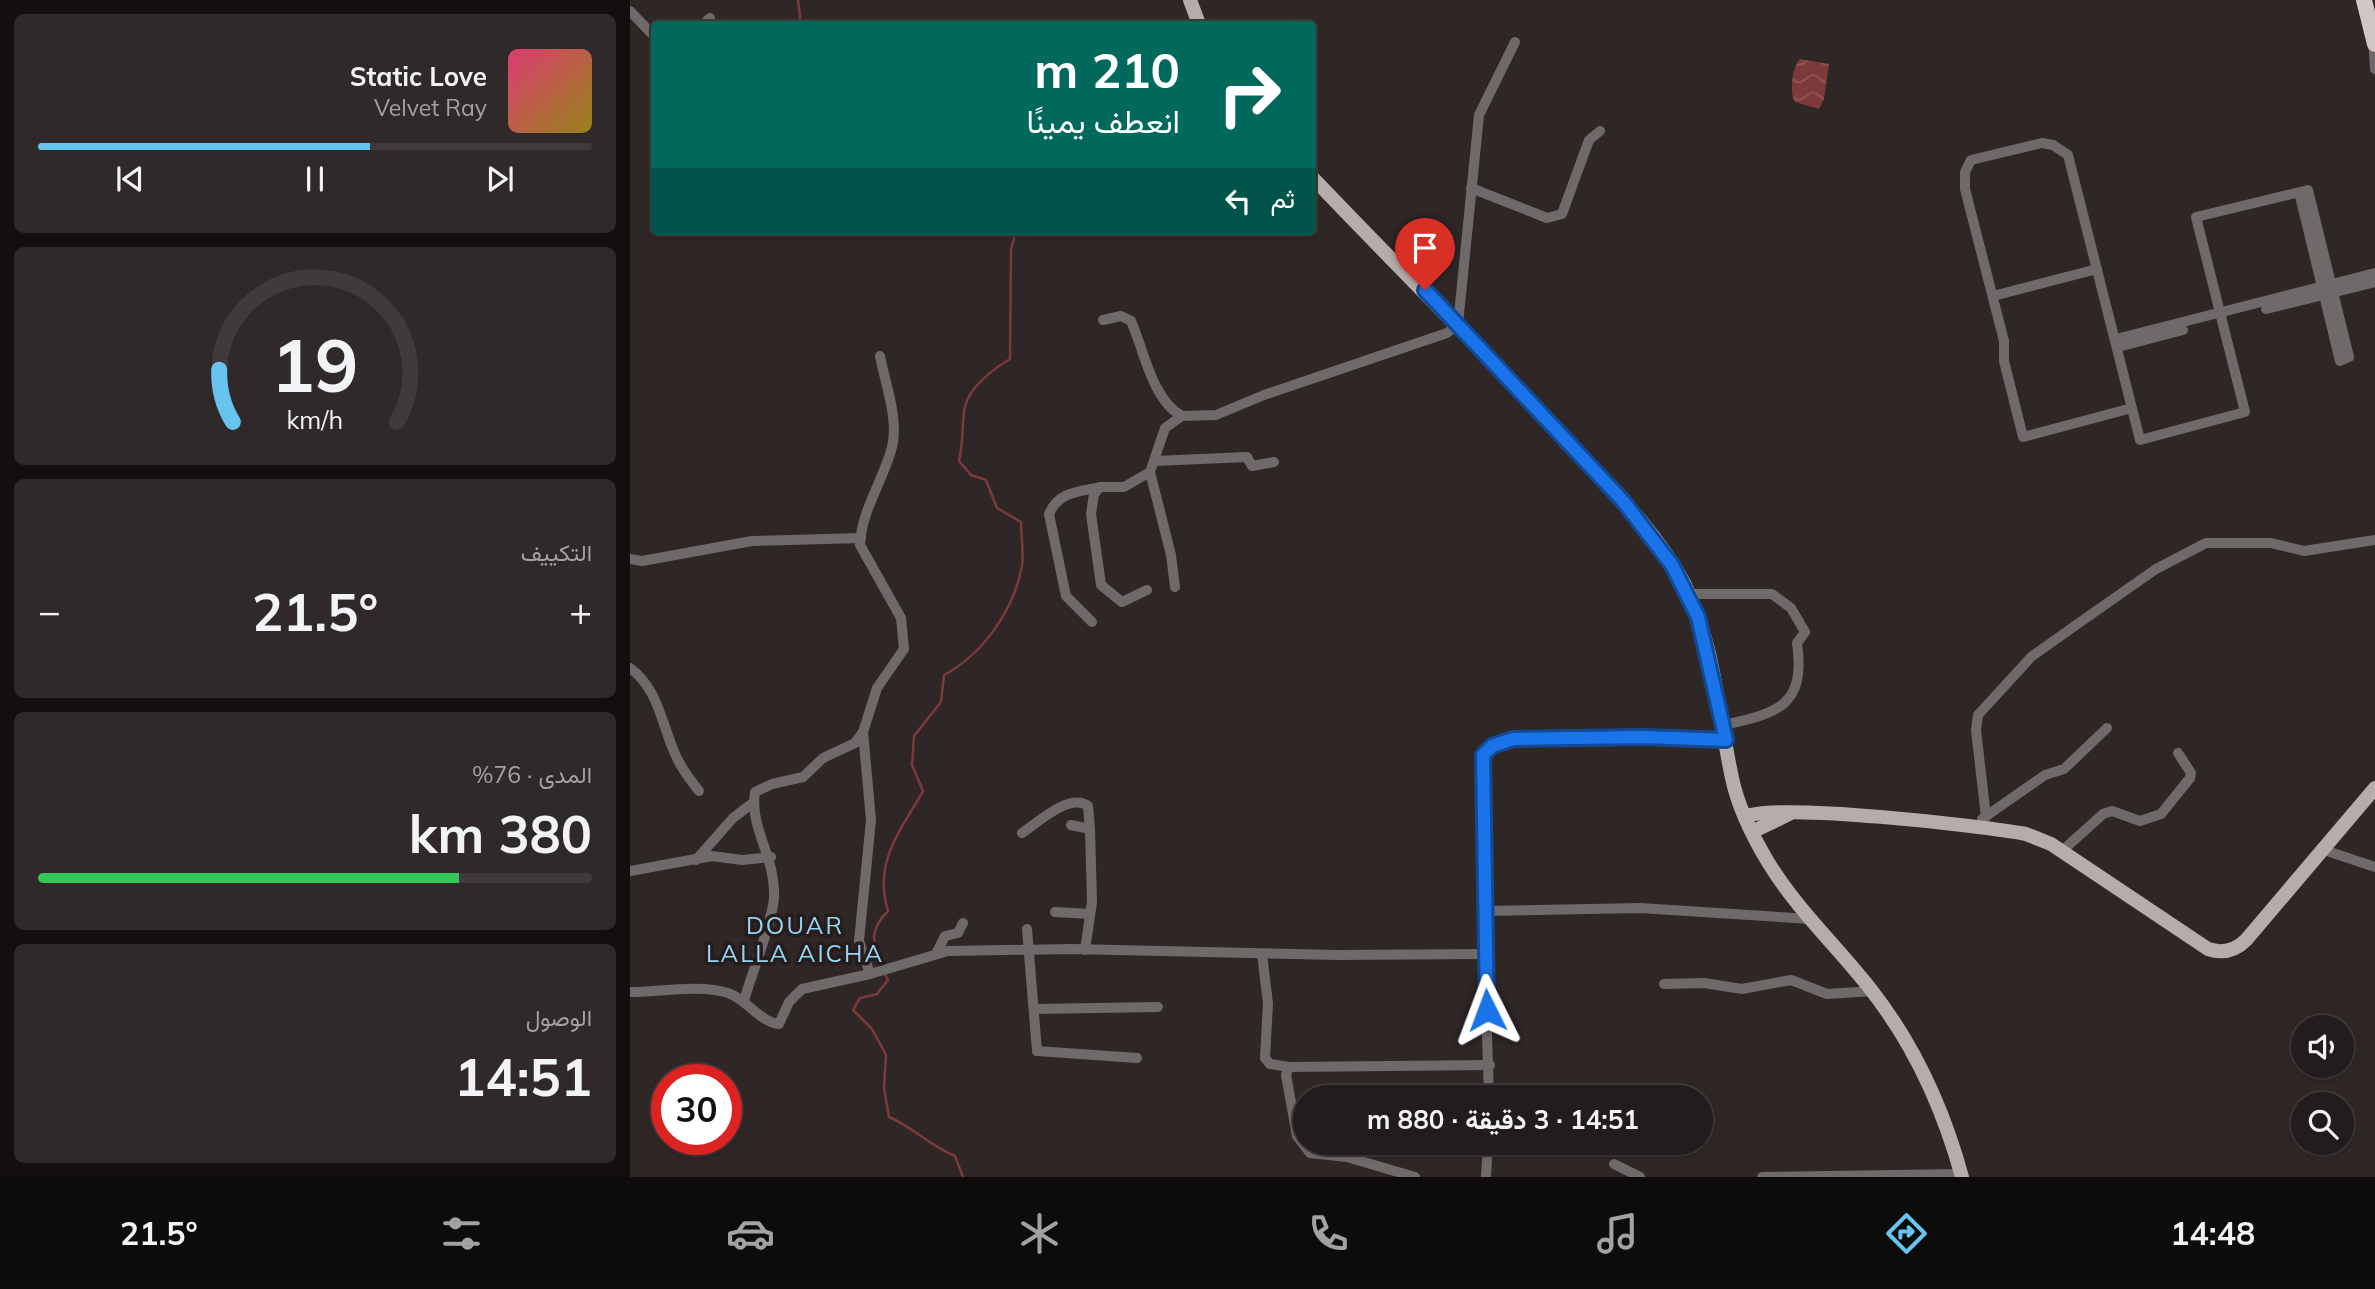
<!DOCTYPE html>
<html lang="ar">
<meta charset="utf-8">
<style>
body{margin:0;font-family:Mulish,Vazirmatn,sans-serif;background:#2f2929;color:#f1f3f6;direction:rtl;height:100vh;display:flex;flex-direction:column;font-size:26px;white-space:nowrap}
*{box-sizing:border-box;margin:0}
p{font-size:23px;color:#a3a1a3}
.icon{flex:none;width:38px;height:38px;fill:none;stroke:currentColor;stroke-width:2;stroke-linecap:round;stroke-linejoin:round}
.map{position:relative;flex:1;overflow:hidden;direction:ltr}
.details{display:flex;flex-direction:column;gap:14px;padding:14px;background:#130f0f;width:630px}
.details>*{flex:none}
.guide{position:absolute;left:21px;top:21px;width:665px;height:214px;border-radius:7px;box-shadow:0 2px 5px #0004,0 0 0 2px #403a3b;direction:rtl;background:#00695c;color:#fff;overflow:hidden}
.tools{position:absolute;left:1661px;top:1015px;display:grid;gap:14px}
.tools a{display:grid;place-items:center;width:63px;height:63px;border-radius:50%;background:#231c1c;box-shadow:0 2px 5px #0004,0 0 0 2px #403a3b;font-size:35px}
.speed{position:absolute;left:21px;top:1064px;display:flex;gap:14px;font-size:35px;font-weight:700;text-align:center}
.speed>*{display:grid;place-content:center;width:91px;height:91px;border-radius:50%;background:#231c1c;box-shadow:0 2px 5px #0004,0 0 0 2px #403a3b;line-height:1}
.speed .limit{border:10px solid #d22;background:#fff;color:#111}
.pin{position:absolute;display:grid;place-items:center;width:60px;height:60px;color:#fff;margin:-72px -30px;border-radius:50% 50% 50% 0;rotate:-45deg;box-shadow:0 0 7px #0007}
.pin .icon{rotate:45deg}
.me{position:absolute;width:77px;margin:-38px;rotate:357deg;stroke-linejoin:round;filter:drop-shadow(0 0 5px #0008)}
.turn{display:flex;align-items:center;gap:24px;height:147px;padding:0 21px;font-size:32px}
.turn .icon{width:91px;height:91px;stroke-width:2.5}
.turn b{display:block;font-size:49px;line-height:60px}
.then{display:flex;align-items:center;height:66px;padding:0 21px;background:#0003;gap:14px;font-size:26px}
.big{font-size:52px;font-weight:700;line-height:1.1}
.details .tile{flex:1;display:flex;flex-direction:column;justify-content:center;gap:10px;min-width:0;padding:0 24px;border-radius:10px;background:#2f2929}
.details .dial{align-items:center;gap:0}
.dial svg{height:182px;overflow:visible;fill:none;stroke:#403a3b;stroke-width:7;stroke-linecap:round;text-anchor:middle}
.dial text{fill:#f1f3f6;stroke:none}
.song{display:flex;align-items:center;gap:21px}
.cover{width:84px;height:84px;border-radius:10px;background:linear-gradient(135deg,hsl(340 70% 55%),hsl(50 70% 35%))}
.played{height:7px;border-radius:4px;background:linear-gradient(90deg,#67c4ef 60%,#403a3b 60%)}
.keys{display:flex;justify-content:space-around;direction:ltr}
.heat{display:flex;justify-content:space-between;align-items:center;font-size:38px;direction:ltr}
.charge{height:10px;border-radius:5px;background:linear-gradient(90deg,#34c759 76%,#403a3b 0)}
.trip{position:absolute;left:663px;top:1085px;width:420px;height:70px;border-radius:35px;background:#231c1c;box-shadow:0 2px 5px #0004,0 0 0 2px #403a3b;font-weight:700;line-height:70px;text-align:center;direction:rtl}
.tab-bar{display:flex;height:112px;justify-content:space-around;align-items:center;background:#0e0b0b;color:#a3a1a3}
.tab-bar .icon{width:49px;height:49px}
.tab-bar .current{color:#67c4ef}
.tab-bar b{font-size:32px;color:#f1f3f6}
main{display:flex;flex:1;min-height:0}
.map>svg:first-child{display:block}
</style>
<main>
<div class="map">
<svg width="1745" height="1177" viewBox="0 0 1745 1177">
<defs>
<pattern id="water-waves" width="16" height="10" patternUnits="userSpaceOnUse" patternTransform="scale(1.75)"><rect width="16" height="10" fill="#7d3a3b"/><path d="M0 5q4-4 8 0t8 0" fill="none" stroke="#905657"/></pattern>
</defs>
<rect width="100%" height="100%" fill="#2f2626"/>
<!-- water -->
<path fill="url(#water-waves)" d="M1170,59L1199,64L1194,99L1189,109L1165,102C1159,92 1162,67 1170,59Z"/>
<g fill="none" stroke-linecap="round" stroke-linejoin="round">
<!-- stream -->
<g stroke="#7d3a3b" stroke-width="2.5">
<polyline points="168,0 171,24"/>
<path d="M252,966C242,942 239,930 258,911C243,862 270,832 293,791L282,765L284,736L311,702L314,675C353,654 384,610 392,566C394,553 391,536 391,522L367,508L356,480L341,475L329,461C333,444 332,429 334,412C336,389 362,370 380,359L381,250L386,231"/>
<path d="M254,972L258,980L247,994L230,998L223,1010L242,1029L256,1055L254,1088L259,1117C285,1128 298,1145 325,1156L333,1177"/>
</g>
<!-- minor -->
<g stroke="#6f6a6a" stroke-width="10">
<polyline points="0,11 24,36"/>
<polyline points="74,24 80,18"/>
<polyline points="1743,38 1745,69"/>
<polyline points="841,188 917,218 932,214 959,140 970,131"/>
<polyline points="1363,296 1467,269"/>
<polyline points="1636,309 1745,282"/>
<path d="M473,320L491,316L501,321C514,350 522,400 552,416L586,415L634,395L817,333L828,324L849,115L885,42"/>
<polyline points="1486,339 1745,273"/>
<polyline points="1488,347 1553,330"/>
<polyline points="1502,408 1393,437 1374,361 1374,341 1335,189 1335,172 1341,160 1412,143 1423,145 1438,155 1510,440 1615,412 1566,217 1678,190 1719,357 1710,361 1669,192"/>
<polyline points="525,461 617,457 622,466 644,462"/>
<polyline points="520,472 541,555 545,587"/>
<polyline points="0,559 12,561 122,541 231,538"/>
<polyline points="517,590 492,602 471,585 461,514 464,494 470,487 494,487 520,472 535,428 552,416"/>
<path d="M1059,594H1142L1161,608L1175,632L1167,643C1176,706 1148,713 1094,725"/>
<path d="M462,622L436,596L419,514C429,491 449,492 470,487"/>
<path d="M0,668C27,688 31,720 43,749C49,765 58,777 69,791"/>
<polyline points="233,732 241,820 229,941 240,974"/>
<polyline points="1356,817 1346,730 1348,715 1401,657 1446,625 1526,569 1576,543 1641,543 1674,551 1745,540"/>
<polyline points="1352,819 1415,775 1434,769 1477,728"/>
<polyline points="441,825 460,829 462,902 455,950"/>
<path d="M392,833C407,823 440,792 458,806L460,829"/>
<polyline points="1694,850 1745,867"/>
<polyline points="1432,851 1473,814 1482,811 1510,821 1531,814 1560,778 1561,773 1548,753"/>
<polyline points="66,860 103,818 124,802"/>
<polyline points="0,871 82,856 112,860 141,857"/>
<polyline points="853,911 1010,908 1180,919"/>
<polyline points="425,912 460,914"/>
<polyline points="397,929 407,1051 507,1058"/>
<polyline points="306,954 315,936 328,933 333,923"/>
<polyline points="632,954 638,1003 635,1058 640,1064 659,1067"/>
<polyline points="1034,984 1074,983 1112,989 1161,980 1197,994 1243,991"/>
<path d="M0,992C30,992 69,984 98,993C118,1000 128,1021 149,1024L159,1002L172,989L240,974L318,951L442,949L707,955L854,954"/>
<path d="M114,1001C121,975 143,921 144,897C146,858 119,827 125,792L142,784L173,777L193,758L225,743L233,732L247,688L274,649L271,618L230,545C231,511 254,479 262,447C269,419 255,383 250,356"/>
<polyline points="404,1009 528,1007"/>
<polyline points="859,1097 853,911 853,755 862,746 883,739 1014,737 1096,740"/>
<polyline points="984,1164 1010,1177"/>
<polyline points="785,1177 717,1157 680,1153 667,1136 656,1075 659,1067 860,1065"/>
<polyline points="856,1177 858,1143"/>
<polyline points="1132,1177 1331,1174"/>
</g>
<!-- major -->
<g stroke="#b6acab" stroke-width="14">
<polyline points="560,0 569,24"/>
<path d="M682,177C765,264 851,349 933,437C975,482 1025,528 1054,583C1085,644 1088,713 1102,778C1108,807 1123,837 1138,862C1167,910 1208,947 1242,991C1284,1045 1314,1111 1332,1177"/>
<path d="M1115,817C1144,802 1354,826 1396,834L1421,844L1578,949C1593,954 1605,951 1616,940L1745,788"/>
<polyline points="1122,832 1159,814"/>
</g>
<!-- highway -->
<polyline stroke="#d2c5c5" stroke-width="16" points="1734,0 1745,44"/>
</g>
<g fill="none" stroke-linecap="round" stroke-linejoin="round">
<defs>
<polyline id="route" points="795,290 993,501 1042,565 1068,617 1096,740 1014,737 883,739 862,746 853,755 857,1010"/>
</defs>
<!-- route casing -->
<use href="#route" stroke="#114b97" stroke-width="18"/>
<!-- route -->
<use href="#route" stroke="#1a73e8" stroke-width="12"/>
</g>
<g text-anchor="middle" stroke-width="7" stroke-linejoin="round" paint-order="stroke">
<!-- quarter labels -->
<g font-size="24" letter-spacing="2" fill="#94d5f6" stroke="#261c1c">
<text x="165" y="934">DOUAR<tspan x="165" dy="28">LALLA AICHA</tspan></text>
</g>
</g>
</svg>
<div class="tools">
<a><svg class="icon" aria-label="sound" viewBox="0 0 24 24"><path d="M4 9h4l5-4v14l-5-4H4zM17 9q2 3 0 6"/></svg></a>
<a><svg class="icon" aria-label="search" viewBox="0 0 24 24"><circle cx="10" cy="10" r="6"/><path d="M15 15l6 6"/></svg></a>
</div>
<div class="speed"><div class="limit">30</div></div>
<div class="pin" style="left:795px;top:290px;background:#d93025"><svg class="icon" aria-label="arrive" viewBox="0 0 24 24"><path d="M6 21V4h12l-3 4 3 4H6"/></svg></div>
<svg class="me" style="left:857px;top:1010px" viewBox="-20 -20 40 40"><path d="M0-17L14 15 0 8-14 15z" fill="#1a73e8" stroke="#fff" stroke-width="4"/></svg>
<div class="trip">14:51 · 3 دقيقة · 880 m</div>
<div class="guide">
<div class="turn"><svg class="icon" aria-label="right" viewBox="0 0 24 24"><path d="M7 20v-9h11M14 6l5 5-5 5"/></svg><div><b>210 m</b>انعطف يمينًا</div></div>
<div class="then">ثم<svg class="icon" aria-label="left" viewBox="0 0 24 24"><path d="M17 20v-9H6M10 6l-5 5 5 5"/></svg></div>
</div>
</div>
<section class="details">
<div class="tile">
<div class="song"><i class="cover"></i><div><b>Static Love</b><p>Velvet Ray</p></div></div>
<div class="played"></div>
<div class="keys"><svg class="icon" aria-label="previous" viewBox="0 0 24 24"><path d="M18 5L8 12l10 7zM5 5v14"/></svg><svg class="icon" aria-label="pause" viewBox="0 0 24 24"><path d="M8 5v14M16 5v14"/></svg><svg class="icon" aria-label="next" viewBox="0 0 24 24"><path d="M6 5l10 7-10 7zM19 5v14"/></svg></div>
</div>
<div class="tile dial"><svg viewBox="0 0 100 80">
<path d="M14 69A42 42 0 1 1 86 69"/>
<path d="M14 69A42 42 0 0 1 8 46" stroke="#67c4ef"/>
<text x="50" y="56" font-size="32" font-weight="700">19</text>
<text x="50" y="72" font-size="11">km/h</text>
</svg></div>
<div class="tile"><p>التكييف</p>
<div class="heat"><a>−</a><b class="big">21.5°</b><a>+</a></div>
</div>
<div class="tile"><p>المدى · 76%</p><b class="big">380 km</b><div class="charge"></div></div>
<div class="tile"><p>الوصول</p><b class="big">14:51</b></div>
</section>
</main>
<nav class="tab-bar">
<b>14:48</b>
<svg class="icon current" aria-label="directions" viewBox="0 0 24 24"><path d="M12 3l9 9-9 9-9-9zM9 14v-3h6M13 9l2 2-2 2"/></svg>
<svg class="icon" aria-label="music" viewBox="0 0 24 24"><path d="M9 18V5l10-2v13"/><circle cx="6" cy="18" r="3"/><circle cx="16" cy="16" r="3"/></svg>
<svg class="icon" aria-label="phone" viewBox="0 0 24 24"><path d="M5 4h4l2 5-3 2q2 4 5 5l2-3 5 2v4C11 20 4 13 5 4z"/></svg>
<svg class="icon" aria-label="climate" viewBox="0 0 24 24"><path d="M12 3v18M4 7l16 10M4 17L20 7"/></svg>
<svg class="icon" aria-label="car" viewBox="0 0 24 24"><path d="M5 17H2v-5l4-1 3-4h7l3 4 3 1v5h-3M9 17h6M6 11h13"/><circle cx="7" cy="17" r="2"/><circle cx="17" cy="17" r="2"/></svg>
<svg class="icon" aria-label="filters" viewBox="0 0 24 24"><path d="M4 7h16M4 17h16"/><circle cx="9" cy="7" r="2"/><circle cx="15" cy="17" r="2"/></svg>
<b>21.5°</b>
</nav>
